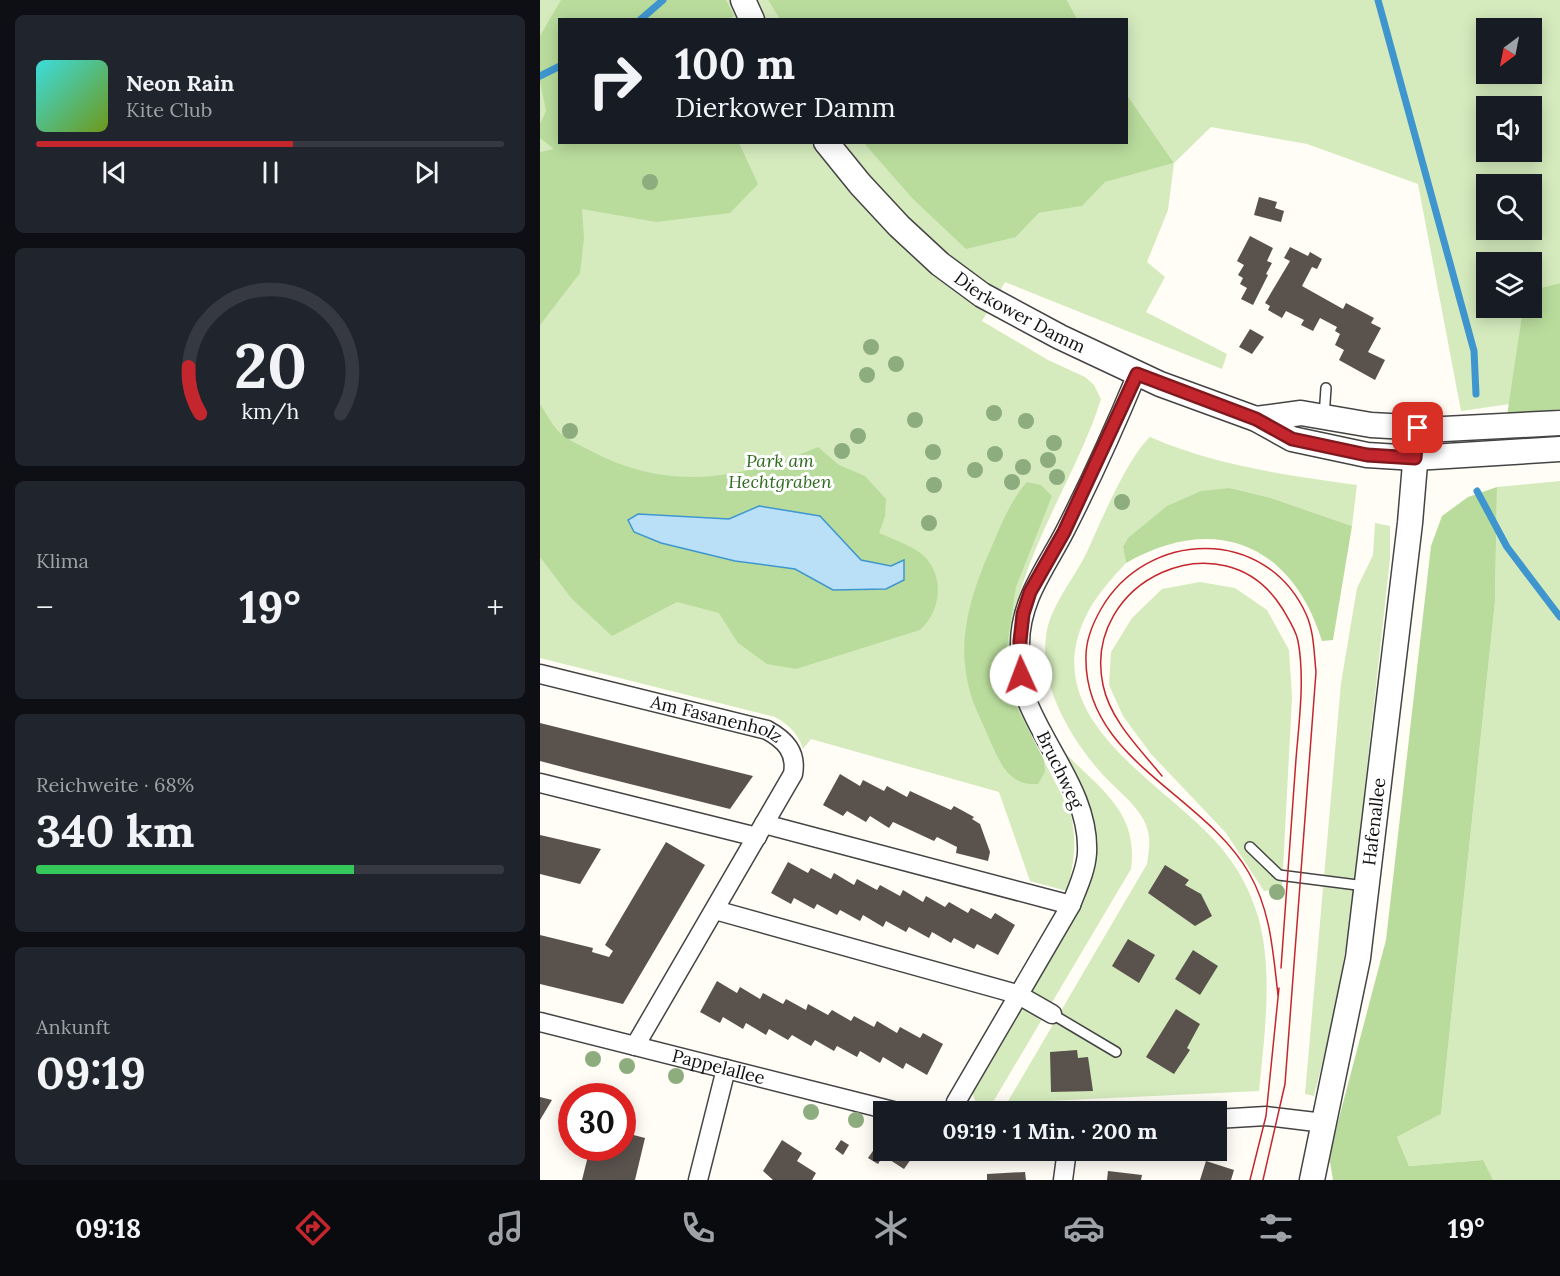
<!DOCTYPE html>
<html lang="de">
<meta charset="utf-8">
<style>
body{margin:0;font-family:Lora,serif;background:#20242c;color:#f1f3f6;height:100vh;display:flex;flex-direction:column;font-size:22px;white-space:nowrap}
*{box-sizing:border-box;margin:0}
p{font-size:20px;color:#9ea1a6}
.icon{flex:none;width:33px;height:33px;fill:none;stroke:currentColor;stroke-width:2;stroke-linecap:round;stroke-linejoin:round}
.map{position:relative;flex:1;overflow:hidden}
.details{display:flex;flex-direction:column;gap:15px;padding:15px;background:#0d0f14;width:540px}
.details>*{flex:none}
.guide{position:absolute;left:18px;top:18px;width:570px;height:126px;border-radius:0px;box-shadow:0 3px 15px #0003;background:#171b24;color:#f1f3f6;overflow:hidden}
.needle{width:39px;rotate:212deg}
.controls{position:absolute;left:936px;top:18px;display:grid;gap:12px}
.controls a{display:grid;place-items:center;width:66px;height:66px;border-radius:0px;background:#171b24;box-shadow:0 3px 15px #0003;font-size:30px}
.speed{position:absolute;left:18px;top:1083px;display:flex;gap:12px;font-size:30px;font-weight:700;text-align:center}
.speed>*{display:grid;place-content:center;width:78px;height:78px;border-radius:50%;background:#171b24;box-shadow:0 3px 15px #0003;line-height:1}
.speed .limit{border:9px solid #d22;background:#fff;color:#111}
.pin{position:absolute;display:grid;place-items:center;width:51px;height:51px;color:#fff;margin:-26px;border-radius:12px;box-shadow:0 3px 9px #0006}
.me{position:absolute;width:66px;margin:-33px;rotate:358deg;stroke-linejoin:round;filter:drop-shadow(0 0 4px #0008)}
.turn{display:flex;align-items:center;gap:21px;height:126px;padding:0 18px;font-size:27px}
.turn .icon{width:78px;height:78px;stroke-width:2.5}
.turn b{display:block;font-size:42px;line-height:51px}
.big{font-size:45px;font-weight:800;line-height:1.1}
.details .tile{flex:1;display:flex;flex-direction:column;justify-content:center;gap:9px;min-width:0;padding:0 21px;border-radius:9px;background:#20242c}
.details .dial{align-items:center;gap:0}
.dial svg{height:156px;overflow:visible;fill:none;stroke:#363941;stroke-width:7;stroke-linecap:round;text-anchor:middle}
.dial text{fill:#f1f3f6;stroke:none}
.song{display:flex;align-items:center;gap:18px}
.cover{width:72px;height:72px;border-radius:9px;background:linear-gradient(135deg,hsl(180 70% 55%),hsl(80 70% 35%))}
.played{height:6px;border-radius:3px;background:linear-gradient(90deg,#c4262e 55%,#363941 55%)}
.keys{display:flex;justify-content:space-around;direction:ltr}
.heat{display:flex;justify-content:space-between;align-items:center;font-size:33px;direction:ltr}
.charge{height:9px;border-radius:4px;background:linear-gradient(90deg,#34c759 68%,#363941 0)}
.trip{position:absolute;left:333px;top:1101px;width:354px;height:60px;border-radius:0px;background:#171b24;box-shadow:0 3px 15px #0003;font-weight:800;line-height:60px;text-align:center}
.menu{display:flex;height:96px;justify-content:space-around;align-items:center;background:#090b0e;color:#9ea1a6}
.menu .icon{width:42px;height:42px}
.menu .selected{color:#c4262e}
.menu b{font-size:27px;color:#f1f3f6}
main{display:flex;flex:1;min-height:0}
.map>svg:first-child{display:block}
</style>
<main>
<section class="details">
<div class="tile">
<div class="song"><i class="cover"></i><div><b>Neon Rain</b><p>Kite Club</p></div></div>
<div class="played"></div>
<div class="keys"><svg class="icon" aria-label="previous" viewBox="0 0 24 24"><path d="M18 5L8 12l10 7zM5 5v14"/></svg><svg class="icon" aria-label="pause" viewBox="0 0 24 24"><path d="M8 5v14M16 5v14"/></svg><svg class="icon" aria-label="next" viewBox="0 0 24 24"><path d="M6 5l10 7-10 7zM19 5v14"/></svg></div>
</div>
<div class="tile dial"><svg viewBox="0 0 100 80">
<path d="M14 69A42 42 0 1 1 86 69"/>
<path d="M14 69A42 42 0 0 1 8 45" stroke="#c4262e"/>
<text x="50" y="56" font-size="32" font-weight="700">20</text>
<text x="50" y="72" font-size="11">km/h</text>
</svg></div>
<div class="tile"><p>Klima</p>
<div class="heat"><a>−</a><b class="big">19°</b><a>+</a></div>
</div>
<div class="tile"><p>Reichweite · 68%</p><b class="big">340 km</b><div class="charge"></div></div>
<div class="tile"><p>Ankunft</p><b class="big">09:19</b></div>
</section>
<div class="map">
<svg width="1020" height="1180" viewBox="0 0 1020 1180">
<rect width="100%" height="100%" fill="#fffdf5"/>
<!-- green -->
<g fill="#d5ebbd" fill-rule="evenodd">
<path d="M0,0H236L245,19L20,20V142L329,143L476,237L499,213L541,206L564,182L634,163L587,95L586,20L537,19L527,0H1020V283L992,290V262H946V308H983L970,404L921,411L878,184L767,144L671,127L634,163L628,210L607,262L625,277L606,312L687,354L682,369L465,282L442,321L508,360L545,377L554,385L561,399C533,491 448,597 476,695C488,737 514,776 531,815C537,842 534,864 527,891L490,881L459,792L271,739L263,749C258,733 249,725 235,717L0,658ZM946,28H992V74H946ZM946,106H992V152H946ZM946,184H992V230H946Z"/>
<path d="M610,437C677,466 745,475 817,485L812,526L731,498L690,488L583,547L586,563C571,579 554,598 545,618C497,720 622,781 677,843C691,859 703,877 711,897C736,954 725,1030 719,1091L467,1103L607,864C608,856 610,846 609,837C607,812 580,793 564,776C532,741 499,687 506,637C509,607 534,579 547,552C560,523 588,457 610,437Z"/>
<polygon points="1020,481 1020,1180 953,1180 942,1160 869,1166 857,1137 901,1114 955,602 957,487"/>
<polygon points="835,523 850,526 850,559 810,921 795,1013 774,1096 765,1094 801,683 817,588 833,555"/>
<polygon points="660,582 695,588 727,610 749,650 752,697 742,889 724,891 686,833 611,754 583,716 569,685 571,652 592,618 622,589"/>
<path d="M524,752C560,789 599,812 591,869L453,1102L436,1103L432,1092L436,1081L542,902C555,867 558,829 545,793C540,779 527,765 524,752Z"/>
</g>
<!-- forest -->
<g fill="#b9dc9c">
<polygon points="21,0 186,0 194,16 189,19 20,20 20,142 199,143 218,184 190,213 116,222 42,209 44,238 40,273 0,325 0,152 14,149 0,138 0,124 6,111 0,81 0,36"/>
<polygon points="228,0 527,0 537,19 240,19"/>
<polygon points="587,95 634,163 565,182 542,206 499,213 476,237 426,249 372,198 324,143 586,142"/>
<polygon points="1020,283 1020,409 967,416 983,308 992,308 992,290"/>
<path d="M0,404C6,413 11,423 18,431C27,440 42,446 53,452C129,492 203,479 278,447L299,465L325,476L346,499L345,516L339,533C352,539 376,547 386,558C405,580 400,612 380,630L256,669L227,664L198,643L179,613L137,602L72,636L32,599L0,557Z"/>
<path d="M487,482L501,485L512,496L476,587L465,659L476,706L504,760L505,772L498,784C470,786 461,765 451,743C444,725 433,706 429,688C416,638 432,591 452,546C462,523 470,501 487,482Z"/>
<polygon points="957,487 955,602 901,1114 857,1137 869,1166 943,1160 953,1180 793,1180 789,1156 846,940 891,546 902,516 928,497"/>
<path d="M690,488L731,498L812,526L793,640L782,641C752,544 675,512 586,563L583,547L588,538L627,506L661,491Z"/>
</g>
<!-- water -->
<polygon fill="#b9e0f7" stroke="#3f96cf" stroke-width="1.5" points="219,506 280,516 321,560 351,566 364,560 364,580 346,589 293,590 255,569 195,561 121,543 94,532 88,520 98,514 189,519"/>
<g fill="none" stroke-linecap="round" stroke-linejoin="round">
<!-- stream -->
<g stroke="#3f96cf" stroke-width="7">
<polyline points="838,0 934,351 936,394"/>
<polyline points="100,20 123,0"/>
<polyline points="0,76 20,66"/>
<polyline points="937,491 967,547 1020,617"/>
</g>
</g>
<!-- building -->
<g fill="#5a524d">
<polygon points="719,197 737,202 735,208 744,211 741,222 714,215"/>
<polygon points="710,236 733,248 727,261 732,263 726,274 728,275 713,305 701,299 707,288 700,284 703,278 698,275 704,265 697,261"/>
<polygon points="750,247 768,256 770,252 782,259 777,269 772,267 762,286 803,309 806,303 834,318 831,323 841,328 828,352 845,360 835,380 799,360 804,350 795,345 800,334 795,331 797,327 780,318 773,331 761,325 764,320 746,311 742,318 728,310 730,306 725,303 750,261 744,258"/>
<polygon points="710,329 724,337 712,354 699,347"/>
<polygon points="0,723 213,776 190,809 38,771 0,761"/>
<polygon points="300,774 320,786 323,780 344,791 347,786 367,797 370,791 411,810 414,806 434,817 432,819 440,824 450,852 448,861 416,853 417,847 397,837 394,841 353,822 349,828 330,816 326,822 307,811 303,816 283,805"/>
<polygon points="0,835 61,849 40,884 0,874"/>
<polygon points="126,842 165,865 83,1004 0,984 0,935 53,948 52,952 69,957 73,951 65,945"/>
<polygon points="248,862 268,873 271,868 291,879 294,873 314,885 317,879 337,890 340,885 360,896 363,890 383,902 386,896 405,907 409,902 428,913 431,908 451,919 455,913 475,925 458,955 437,944 434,949 414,938 411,943 392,932 389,938 369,927 366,932 346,921 343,927 323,915 320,921 300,910 297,915 277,904 274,909 254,898 251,904 231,893"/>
<polygon points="625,865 649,880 645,885 661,894 672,916 655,926 608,893"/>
<polygon points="588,939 615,955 599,983 572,966"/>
<polygon points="653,950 678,966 660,995 635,979"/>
<polygon points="177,981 197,993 200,987 220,999 223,993 243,1004 246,999 266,1010 268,1004 288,1015 292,1010 311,1021 314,1016 334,1027 337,1021 357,1033 360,1027 380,1038 383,1033 403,1044 387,1075 366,1063 363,1069 343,1057 340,1063 320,1051 317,1057 297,1046 294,1051 275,1040 271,1046 252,1035 248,1040 229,1029 226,1035 206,1023 203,1029 183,1017 180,1023 160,1012"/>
<polygon points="636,1009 660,1024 647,1048 650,1050 634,1074 606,1057"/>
<polygon points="537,1050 538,1058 548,1057 553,1091 511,1092 510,1052"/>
<polygon points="0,1097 12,1100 0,1120"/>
<polygon points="82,1132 105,1138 95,1180 42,1180 50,1148 82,1148"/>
<polygon points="242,1140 262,1153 257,1161 276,1173 272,1180 233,1180 223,1171"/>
<polygon points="301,1140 309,1145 303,1155 295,1149"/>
<polygon points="335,1148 344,1154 338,1164 328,1158"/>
<polygon points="356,1150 371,1159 364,1169 350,1160"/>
<polygon points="666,1161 694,1170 691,1180 660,1180"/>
<polygon points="568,1171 602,1175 601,1180 567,1180"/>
<polygon points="485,1172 486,1180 447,1180 447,1174"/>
</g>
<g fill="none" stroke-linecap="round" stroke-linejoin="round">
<defs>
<g id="service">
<polyline points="784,417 786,388"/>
<polyline points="710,847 739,875 825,886"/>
<polyline points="512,1014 576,1052"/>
</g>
<g id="minor">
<path id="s1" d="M0,674L227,730C245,740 257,752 253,774L95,1046"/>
<polyline points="0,783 217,837"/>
<polyline points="224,824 531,905"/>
<polyline points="175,910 477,994 512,1014"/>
<path id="s2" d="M0,1022L357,1112"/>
<path d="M414,1112L416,1102L531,905C537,889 546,871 547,853C550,796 505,749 486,698C480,681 480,662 480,644C480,600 506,568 525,531C551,480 575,427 597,374"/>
<polyline points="676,1119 726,1116 784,1123"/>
<polyline points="158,1180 186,1069"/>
<polyline points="523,1180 527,1150"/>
</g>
<g id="tertiary">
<polyline points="203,0 212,20"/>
<path id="s3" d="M286,142L320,184L359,226L400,264L442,295L520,337L620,384L716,419L752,439L827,455L875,458L1020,449"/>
<polyline points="716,419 761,413 831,425 904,429 1020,423"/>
<path id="s4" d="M772,1180L818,958L870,523L878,428"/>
</g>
</defs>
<!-- service casing -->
<use href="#service" stroke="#444" stroke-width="12"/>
<!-- minor casing -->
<use href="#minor" stroke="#444" stroke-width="21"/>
<!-- tertiary casing -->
<use href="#tertiary" stroke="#444" stroke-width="27"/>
<!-- service -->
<use href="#service" stroke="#fff" stroke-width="9"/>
<!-- minor -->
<use href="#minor" stroke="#fff" stroke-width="18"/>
<!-- tertiary -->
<use href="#tertiary" stroke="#fff" stroke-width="24"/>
<!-- tram -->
<g stroke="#c4262e" stroke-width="1.5">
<path d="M622,776C600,749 570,720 563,685C541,580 684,515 742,608C748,618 756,630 758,641C765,678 759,722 756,759C751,829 746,898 741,968"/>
<polyline points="710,1180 726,1116 739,988"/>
<path d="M723,1180L745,1084L776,672C774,653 774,631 766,614C726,526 607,529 561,609C553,623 546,639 546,656C543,759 664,794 709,873C731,911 733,953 738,995"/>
</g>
</g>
<!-- trees -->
<g fill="#8dad7f">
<circle cx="110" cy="182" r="8"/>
<circle cx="331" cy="347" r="8"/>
<circle cx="356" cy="364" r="8"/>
<circle cx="327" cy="375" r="8"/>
<circle cx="454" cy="413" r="8"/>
<circle cx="375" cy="420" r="8"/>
<circle cx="486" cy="421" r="8"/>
<circle cx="30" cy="431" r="8"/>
<circle cx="318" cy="436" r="8"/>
<circle cx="514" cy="443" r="8"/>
<circle cx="302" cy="451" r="8"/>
<circle cx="393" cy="452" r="8"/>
<circle cx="455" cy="454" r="8"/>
<circle cx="508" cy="460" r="8"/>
<circle cx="483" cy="467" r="8"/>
<circle cx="435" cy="470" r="8"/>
<circle cx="517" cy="477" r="8"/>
<circle cx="472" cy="482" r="8"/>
<circle cx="394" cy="485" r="8"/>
<circle cx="582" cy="502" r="8"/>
<circle cx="389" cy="523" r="8"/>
<circle cx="737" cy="892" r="8"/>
<circle cx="53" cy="1059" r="8"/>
<circle cx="87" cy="1066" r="8"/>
<circle cx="136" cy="1076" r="8"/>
<circle cx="271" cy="1112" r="8"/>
<circle cx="316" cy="1120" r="8"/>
</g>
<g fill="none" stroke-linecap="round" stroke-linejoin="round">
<defs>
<polyline id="route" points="481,675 480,641 483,614 490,592 524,532 597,374 716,419 752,439 827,455 875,458 878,428"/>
</defs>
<!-- route casing -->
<use href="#route" stroke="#7f191e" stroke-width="15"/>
<!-- route -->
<use href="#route" stroke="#c4262e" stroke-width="10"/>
</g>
<g text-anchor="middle" stroke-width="6" stroke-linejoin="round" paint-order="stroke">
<!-- street labels -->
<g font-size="18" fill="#111" stroke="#fff">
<text dy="6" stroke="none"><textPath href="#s3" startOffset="261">Dierkower Damm</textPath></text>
<text dy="6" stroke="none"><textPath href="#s1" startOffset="182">Am Fasanenholz</textPath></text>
<text transform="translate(520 770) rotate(64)" y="6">Bruchweg</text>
<text dy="6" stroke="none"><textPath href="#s4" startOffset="364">Hafenallee</textPath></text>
<text dy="6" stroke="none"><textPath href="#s2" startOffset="184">Pappelallee</textPath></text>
</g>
<!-- park labels -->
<g font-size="18" font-style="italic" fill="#2f6b1f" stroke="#fff">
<text x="240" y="467">Park am<tspan x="240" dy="21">Hechtgraben</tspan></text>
</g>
</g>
</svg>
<div class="controls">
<a><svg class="needle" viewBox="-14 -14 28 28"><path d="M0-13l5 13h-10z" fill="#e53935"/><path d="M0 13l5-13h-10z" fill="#9ea1a6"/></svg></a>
<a><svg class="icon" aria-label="sound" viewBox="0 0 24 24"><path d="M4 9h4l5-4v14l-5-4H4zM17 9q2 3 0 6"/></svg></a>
<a><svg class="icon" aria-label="search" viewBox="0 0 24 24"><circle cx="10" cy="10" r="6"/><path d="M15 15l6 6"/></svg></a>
<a><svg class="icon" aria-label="layers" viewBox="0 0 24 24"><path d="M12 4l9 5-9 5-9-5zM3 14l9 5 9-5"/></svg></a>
</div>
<div class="speed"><div class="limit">30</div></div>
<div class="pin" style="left:878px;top:428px;background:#d93025"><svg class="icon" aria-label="arrive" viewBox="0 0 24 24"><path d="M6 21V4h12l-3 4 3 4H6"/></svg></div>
<svg class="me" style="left:481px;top:675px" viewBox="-20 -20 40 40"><circle r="19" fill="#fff"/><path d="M0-13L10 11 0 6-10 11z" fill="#c4262e"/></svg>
<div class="trip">09:19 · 1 Min. · 200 m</div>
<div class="guide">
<div class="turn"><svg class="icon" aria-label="right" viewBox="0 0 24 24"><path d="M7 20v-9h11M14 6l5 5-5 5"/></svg><div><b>100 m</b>Dierkower Damm</div></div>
</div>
</div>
</main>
<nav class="menu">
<b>09:18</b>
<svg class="icon selected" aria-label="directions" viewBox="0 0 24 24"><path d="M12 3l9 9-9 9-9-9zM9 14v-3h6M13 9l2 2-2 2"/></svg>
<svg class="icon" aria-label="music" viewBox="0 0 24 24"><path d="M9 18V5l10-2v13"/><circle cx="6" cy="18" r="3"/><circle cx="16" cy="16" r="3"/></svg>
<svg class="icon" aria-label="phone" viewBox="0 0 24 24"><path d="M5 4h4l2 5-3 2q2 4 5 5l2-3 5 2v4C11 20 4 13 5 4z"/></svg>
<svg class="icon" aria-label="climate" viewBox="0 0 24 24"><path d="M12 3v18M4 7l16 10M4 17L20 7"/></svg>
<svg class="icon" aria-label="car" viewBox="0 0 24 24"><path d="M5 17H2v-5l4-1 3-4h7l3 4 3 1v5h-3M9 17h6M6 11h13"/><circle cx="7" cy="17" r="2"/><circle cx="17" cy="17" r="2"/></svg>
<svg class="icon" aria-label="filters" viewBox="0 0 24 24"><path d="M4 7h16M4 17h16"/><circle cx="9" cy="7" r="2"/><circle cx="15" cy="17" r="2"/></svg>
<b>19°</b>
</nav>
